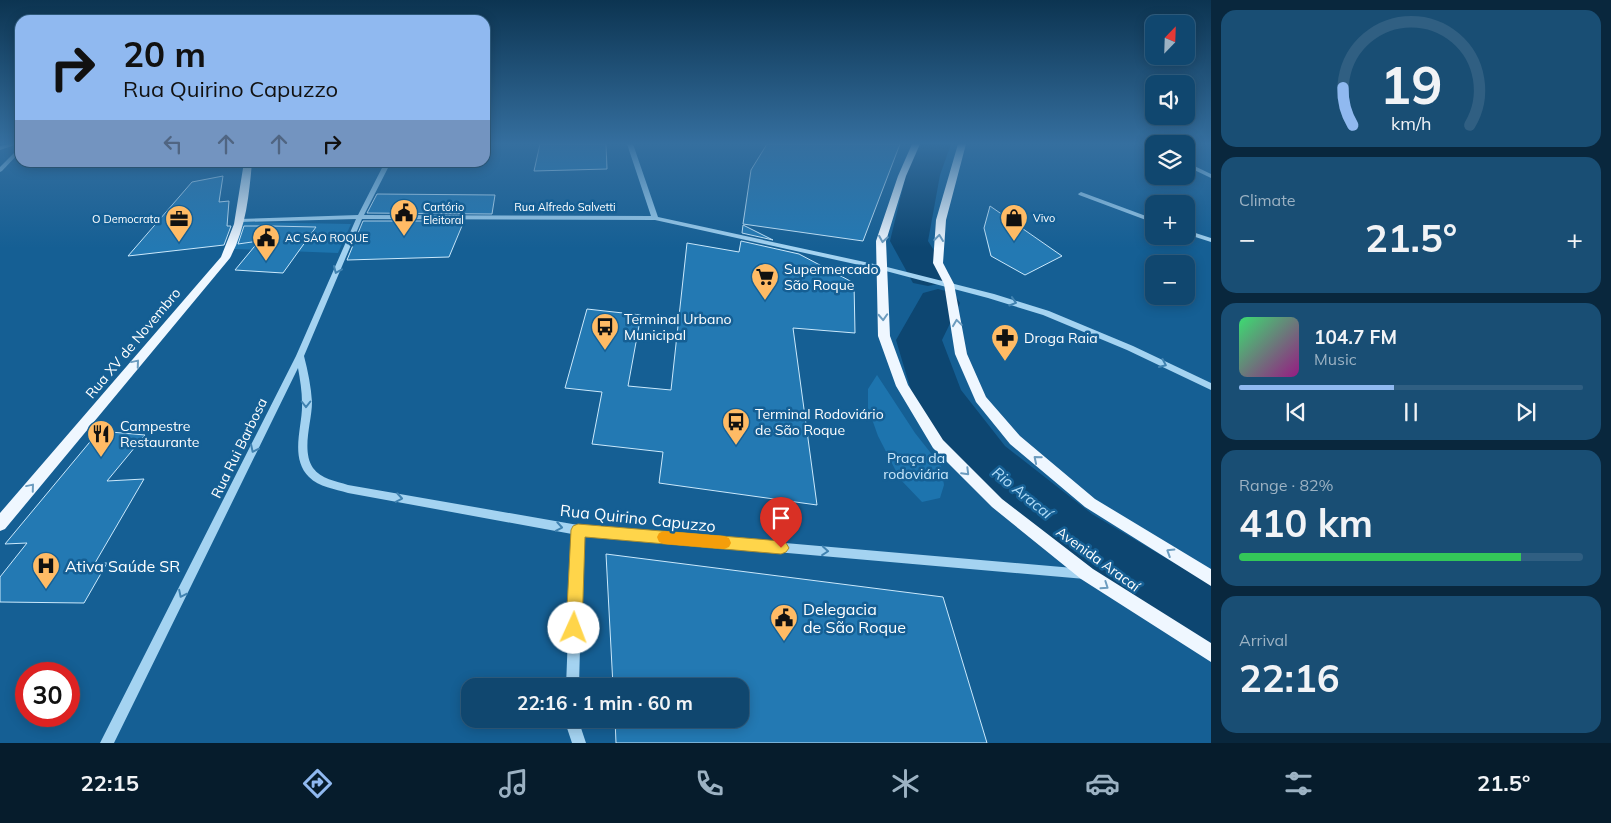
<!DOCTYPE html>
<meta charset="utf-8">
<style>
body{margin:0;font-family:Mulish,sans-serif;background:#194e74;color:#f1f3f6;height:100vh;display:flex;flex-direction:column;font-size:19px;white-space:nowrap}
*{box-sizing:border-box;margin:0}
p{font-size:16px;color:#9cb2c3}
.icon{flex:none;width:28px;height:28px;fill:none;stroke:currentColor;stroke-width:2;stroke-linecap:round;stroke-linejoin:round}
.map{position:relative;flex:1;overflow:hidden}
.details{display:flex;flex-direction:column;gap:10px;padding:10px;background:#09273d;width:400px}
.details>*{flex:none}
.hud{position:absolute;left:15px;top:15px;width:475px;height:152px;border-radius:15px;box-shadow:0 2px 12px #0003,0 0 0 1px #305f82;background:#90b9f0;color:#111;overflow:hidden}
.needle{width:32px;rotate:23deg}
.fabs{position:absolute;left:1145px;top:15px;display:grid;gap:10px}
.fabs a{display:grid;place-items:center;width:50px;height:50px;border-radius:10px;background:#10476f;box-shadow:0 2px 12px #0003,0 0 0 1px #305f82;font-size:25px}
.speed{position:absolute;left:15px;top:662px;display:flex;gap:10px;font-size:25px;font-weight:700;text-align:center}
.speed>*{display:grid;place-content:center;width:65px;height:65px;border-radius:50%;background:#10476f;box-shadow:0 2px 12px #0003,0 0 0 1px #305f82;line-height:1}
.speed .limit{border:8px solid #d22;background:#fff;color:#111}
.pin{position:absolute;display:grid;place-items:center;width:42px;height:42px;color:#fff;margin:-51px -21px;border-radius:50% 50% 50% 0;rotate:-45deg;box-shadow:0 0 5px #0007}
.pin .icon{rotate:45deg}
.me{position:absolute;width:55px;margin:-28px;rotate:2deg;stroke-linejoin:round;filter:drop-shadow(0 0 4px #0008)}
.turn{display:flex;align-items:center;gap:18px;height:105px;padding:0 25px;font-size:22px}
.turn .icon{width:65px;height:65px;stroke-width:2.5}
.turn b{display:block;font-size:35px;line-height:42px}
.lanes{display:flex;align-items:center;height:48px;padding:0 25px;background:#0003;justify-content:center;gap:25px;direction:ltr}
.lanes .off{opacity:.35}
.big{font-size:38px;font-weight:700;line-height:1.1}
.details .widget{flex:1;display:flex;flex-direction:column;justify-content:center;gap:8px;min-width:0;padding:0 18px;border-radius:15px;background:#194e74}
.details .dial{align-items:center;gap:0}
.dial svg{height:130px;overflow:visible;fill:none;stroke:#305f82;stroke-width:7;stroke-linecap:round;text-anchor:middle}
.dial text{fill:#f1f3f6;stroke:none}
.song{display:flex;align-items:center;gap:15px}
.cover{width:60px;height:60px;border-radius:8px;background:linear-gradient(135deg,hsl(140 70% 55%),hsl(310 70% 35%))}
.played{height:5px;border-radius:2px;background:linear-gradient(90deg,#90b9f0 45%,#305f82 45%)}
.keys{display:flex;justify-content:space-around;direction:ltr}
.heat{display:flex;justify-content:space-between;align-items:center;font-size:28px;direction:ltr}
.charge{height:8px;border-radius:4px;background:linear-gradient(90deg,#34c759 82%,#305f82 0)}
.trip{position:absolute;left:461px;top:678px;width:288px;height:50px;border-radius:15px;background:#10476f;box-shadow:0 2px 12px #0003,0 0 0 1px #305f82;font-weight:700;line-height:50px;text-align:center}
.dock{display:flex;height:80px;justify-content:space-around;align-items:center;background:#061c2c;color:#9cb2c3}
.dock .icon{width:35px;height:35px}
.dock .active{color:#90b9f0}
.dock b{font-size:22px;color:#f1f3f6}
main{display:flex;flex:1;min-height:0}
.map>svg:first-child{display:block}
</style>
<main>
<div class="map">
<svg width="1211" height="743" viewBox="0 0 1211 743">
<rect width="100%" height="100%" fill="#155f94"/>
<!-- green -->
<g fill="#1d74ae">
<polygon points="243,222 351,224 338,253 234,249"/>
<polygon points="877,375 915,433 941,466 944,485 940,498 922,502 900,479 878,436 868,408 868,389"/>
</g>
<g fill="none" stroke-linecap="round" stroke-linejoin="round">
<!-- river -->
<g fill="#0d4671" fill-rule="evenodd">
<polygon points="919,144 951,144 940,175 928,241 949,274 943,283 928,286 913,283 890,241 906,175"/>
<polygon points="938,289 953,293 960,303 942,340 961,390 1005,446 1092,514 1211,585 1211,655 1187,645 1048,552 965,478 913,397 896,340 923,293"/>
</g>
</g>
<!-- building -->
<g fill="#2379b3" stroke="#cbe9fc">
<polygon points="540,144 606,144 607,169 534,171"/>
<polygon points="767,144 900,144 863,241 743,224 751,170"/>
<polygon points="223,176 219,202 229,201 227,226 231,226 224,245 128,256 192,182"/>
<polygon points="377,194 495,195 492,214 367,213"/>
<polygon points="990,206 1062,256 1025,275 991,256 984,228"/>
<polygon points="363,221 464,221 449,257 347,260"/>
<polygon points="743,225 773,240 742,233"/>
<polygon points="244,226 266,226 266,232 271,226 316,227 283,273 235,270 259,241 238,244"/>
<polygon points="741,241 799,254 854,283 855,333 793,328 817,505 659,483 663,452 592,444 602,392 565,388 587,309 641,315 628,386 671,390 687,243 739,252"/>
<polygon points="99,431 145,435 107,481 144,479 95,563 107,563 84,603 0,602 0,577 27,543 5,544"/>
<polygon points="606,554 943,597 987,743 616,743 615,719 740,719 740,686 613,686"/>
</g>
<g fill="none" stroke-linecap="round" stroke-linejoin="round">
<!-- minor -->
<g fill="#a4d3f1" fill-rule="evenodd">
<polygon points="8,144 18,144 0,150 0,146"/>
<path d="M627,144H633L658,217L883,266L994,294L1049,311L1133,346L1211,383V390L1127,350L1043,315L988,298L882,270L655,220L362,219L304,356C308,371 311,387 312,402C312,422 301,450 313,468C321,479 336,481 348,485L578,525L1085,569L1089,570L1091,574L1089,578L1085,579L583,535L579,686H566L572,534L348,493C335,489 319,487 309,477C289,457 303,426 302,403C302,391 300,379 298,368L114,743H100L296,356L356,219L240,222L238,221V219L358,215L385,162H391L364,215L651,216Z"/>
<polygon points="20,147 20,152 2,171 0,172 0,167"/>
<polygon points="1186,162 1211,174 1211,178 1186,166"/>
<polygon points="1081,192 1154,219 1154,223 1079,195 1078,194"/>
<polygon points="1186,230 1211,238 1211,242 1186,234"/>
<polygon points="564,719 578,719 586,743 572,743"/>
</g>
<!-- major -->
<g fill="#eff7ff" fill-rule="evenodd">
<polygon points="912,144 920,144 906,176 886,241 890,336 908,385 943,440 1002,499 1093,569 1211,643 1211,662 1081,579 992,507 933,448 896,386 878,336 876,241 898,176"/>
<polygon points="958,144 966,144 946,220 943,263 954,284 967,354 986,397 1020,436 1095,499 1211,569 1211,586 1085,507 1010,444 976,402 955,354 944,284 933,263 936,220"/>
<path d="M244,162H252C249,196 246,228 230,258L5,529L0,531V513L221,257L234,224Z"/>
</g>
</g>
<!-- one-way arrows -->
<defs><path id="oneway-chevron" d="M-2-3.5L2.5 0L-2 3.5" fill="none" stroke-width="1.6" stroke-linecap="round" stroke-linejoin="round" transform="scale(1.25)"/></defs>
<g stroke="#6c9cbf">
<use href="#oneway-chevron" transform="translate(939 238) rotate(-83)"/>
<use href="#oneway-chevron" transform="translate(883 239) rotate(99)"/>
<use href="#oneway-chevron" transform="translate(883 317) rotate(87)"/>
<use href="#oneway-chevron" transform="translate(957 323) rotate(-98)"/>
<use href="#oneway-chevron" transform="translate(136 363) rotate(-50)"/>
<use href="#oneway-chevron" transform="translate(1037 459) rotate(-140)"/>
<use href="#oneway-chevron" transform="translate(966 472) rotate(45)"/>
<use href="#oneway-chevron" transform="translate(31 487) rotate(-50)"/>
<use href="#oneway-chevron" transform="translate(1170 552) rotate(-148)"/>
<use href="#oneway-chevron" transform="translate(1105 586) rotate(34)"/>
</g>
<g stroke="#4082b0">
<use href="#oneway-chevron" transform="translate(337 270) rotate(113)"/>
<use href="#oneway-chevron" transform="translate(1013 302) rotate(17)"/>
<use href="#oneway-chevron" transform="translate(1163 364) rotate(25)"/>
<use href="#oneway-chevron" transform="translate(306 404) rotate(90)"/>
<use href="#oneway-chevron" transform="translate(254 449) rotate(116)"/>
<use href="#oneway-chevron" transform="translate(399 498) rotate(10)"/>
<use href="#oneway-chevron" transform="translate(559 527) rotate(10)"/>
<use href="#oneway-chevron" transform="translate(825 551) rotate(5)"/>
<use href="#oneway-chevron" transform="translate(182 594) rotate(116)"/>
</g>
<!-- sky -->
<linearGradient id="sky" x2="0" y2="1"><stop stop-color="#0c3451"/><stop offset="0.58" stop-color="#356f9f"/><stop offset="1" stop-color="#356f9f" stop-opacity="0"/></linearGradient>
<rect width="1211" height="248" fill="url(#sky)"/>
<!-- route -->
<polygon fill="#ffd54a" stroke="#a68a30" points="578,524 781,541 786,543 789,548 786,552 781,554 585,537 582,628 580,633 574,635 569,633 566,628 571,530 573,526"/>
<!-- slow -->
<polygon fill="#f59e0b" points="664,531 724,536 729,538 731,543 729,547 724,549 664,544 659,542 657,537 659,533"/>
<!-- icons -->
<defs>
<symbol id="civic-pin" viewBox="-11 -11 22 30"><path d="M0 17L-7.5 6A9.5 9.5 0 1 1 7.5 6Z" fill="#ffbb65" stroke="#155f94"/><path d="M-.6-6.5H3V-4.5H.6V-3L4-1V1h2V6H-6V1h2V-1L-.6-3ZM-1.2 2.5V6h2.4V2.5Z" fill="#111"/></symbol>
<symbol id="shop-pin" viewBox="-11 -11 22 30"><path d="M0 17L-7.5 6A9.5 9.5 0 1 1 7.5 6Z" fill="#ffbb65" stroke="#155f94"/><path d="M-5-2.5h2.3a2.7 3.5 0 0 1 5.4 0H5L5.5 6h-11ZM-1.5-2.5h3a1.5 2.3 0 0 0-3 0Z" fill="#111"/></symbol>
<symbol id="office-pin" viewBox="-11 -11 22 30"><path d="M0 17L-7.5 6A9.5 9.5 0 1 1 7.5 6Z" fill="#ffbb65" stroke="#155f94"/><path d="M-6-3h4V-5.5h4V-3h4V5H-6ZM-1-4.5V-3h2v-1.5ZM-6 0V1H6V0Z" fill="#111"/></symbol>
<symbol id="supermarket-pin" viewBox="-11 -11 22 30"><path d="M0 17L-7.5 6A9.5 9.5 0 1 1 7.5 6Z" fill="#ffbb65" stroke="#155f94"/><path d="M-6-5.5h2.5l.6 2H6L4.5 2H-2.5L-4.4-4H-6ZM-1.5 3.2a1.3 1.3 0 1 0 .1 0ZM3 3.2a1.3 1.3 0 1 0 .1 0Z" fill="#111"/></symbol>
<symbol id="bus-pin" viewBox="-11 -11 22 30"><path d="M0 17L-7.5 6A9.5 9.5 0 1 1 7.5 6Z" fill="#ffbb65" stroke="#155f94"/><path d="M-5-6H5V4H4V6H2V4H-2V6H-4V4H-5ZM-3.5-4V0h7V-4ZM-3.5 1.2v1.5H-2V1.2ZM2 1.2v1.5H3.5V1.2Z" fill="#111"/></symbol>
<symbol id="pharmacy-pin" viewBox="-11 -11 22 30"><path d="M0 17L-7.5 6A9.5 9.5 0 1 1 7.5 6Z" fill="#ffbb65" stroke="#155f94"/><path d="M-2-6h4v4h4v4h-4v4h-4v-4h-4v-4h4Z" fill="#111"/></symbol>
<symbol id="restaurant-pin" viewBox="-11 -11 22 30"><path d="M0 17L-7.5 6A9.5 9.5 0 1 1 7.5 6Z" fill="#ffbb65" stroke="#155f94"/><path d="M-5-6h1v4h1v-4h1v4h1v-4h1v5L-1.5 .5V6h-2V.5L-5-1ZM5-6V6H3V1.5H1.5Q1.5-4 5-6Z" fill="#111"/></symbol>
<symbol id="hospital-pin" viewBox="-11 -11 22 30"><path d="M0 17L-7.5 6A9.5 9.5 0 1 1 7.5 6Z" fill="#ffbb65" stroke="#155f94"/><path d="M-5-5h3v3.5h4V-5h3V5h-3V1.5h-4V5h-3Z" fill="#111"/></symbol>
</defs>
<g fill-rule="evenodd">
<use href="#civic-pin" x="388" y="197" width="32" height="43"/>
<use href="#shop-pin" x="998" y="202" width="32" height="43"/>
<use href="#office-pin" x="163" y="203" width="32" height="43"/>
<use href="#civic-pin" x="250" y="222" width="32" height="43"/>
<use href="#supermarket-pin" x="749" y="261" width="32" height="43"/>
<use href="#bus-pin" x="589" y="311" width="32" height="43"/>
<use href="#pharmacy-pin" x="989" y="322" width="32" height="43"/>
<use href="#bus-pin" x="720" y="406" width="32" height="43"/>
<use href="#restaurant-pin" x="85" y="418" width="32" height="43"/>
<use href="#hospital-pin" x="30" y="550" width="32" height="43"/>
<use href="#civic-pin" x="768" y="602" width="32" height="43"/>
</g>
<g text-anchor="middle" stroke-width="5" stroke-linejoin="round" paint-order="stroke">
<!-- far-poi labels -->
<g font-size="11" fill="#fff" stroke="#155f94" text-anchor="start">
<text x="423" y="211">Cartório<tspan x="423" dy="13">Eleitoral</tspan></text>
<text x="1033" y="222">Vivo</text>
<text x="160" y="223" text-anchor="end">O Democrata</text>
<text x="285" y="242">AC SAO ROQUE</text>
</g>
<!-- far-street labels -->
<g font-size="11" fill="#fff" stroke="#155f94">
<text x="565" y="211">Rua Alfredo Salvetti</text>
</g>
<!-- poi labels -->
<g font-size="14" fill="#fff" stroke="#155f94" text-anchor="start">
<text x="784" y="274">Supermercado<tspan x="784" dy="16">São Roque</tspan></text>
<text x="624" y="324">Terminal Urbano<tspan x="624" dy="16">Municipal</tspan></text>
<text x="1024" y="343">Droga Raia</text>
<text x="755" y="419">Terminal Rodoviário<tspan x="755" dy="16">de São Roque</tspan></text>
<text x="120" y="431">Campestre<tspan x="120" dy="16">Restaurante</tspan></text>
</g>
<!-- street labels -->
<g font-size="14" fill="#fff" stroke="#155f94">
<text transform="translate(133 343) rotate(-50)" y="5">Rua XV de Novembro</text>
<text transform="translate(239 448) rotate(-64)" y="5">Rua Rui Barbosa</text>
<text transform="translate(1098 559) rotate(36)" y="5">Avenida Aracaí</text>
</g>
<!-- park labels -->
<g font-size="14" fill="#cbe9fc" stroke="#155f94">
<text x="916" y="463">Praça da<tspan x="916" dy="16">rodoviária</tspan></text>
</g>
<!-- water labels -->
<g font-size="15" font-style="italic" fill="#b0dcf8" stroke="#155f94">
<text transform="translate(1022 493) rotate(39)" y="5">Rio Aracaí</text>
</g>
<!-- near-street labels -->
<g font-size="16" fill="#fff" stroke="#155f94">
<text transform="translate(638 518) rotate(6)" y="6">Rua Quirino Capuzzo</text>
</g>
<!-- near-poi labels -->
<g font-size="16" fill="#fff" stroke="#155f94" text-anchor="start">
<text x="65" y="572">Ativa Saúde SR</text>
<text x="803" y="615">Delegacia<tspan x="803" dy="18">de São Roque</tspan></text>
</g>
</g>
</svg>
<div class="fabs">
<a><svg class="needle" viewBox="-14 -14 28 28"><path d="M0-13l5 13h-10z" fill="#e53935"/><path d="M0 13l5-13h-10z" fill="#9cb2c3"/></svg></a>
<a><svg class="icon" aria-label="sound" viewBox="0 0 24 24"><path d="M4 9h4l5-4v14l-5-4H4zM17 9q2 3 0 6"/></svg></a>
<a><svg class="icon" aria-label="layers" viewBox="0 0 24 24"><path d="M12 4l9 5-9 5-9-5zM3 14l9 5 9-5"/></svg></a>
<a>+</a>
<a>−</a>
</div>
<div class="speed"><div class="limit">30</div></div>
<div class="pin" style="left:781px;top:548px;background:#d93025"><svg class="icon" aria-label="arrive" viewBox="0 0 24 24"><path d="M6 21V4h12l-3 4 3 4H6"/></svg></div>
<svg class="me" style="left:574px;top:628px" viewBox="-20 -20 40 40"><circle r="19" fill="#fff"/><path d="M0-13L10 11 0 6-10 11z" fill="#ffd54a"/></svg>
<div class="trip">22:16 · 1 min · 60 m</div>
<div class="hud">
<div class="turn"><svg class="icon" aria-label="right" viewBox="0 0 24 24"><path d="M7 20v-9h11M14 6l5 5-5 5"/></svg><div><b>20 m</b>Rua Quirino Capuzzo</div></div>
<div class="lanes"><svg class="icon off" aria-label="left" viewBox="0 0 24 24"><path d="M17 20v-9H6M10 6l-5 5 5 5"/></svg><svg class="icon off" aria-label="ahead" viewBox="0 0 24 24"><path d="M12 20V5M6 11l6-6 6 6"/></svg><svg class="icon off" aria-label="ahead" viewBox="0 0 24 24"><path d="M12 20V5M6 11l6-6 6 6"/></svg><svg class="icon" aria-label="right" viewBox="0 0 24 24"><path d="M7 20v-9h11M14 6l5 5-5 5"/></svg></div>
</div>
</div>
<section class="details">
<div class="widget dial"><svg viewBox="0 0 100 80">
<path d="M14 69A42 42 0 1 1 86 69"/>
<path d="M14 69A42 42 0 0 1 8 46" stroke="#90b9f0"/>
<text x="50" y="56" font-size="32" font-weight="700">19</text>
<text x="50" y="72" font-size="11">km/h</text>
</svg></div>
<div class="widget"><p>Climate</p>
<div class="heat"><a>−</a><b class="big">21.5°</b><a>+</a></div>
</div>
<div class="widget">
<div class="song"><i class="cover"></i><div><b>104.7 FM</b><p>Music</p></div></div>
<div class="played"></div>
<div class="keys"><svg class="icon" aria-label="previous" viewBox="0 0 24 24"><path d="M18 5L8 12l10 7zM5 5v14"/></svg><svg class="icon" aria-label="pause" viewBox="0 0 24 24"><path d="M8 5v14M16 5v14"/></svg><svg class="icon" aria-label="next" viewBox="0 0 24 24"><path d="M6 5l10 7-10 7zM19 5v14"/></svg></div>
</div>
<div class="widget"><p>Range · 82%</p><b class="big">410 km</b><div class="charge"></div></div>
<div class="widget"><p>Arrival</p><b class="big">22:16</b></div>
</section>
</main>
<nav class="dock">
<b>22:15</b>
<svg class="icon active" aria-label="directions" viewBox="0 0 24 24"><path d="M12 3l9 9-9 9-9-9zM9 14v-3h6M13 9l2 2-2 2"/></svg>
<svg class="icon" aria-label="music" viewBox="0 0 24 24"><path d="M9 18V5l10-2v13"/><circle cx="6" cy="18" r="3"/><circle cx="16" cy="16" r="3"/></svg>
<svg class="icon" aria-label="phone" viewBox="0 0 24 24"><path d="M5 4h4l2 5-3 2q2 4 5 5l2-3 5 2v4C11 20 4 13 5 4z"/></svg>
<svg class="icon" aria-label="climate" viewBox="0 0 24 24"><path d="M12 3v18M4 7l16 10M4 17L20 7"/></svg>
<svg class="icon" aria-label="car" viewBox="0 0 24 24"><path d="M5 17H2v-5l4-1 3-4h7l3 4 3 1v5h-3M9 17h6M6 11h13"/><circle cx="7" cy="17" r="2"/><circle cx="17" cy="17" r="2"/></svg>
<svg class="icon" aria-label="filters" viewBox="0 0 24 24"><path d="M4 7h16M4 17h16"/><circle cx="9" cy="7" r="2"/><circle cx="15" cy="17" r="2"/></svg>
<b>21.5°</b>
</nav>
